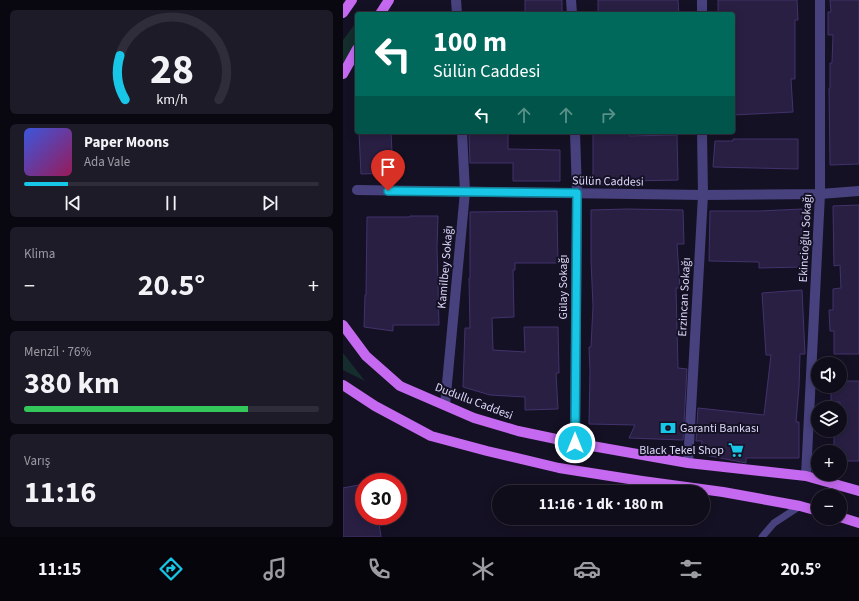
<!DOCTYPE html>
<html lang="tr">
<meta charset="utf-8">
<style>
body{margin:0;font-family:"Source Sans 3",sans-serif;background:#1e1b28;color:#f1f3f6;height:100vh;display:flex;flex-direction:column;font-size:15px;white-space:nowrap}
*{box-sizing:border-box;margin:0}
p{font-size:13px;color:#9c9ca3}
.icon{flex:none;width:22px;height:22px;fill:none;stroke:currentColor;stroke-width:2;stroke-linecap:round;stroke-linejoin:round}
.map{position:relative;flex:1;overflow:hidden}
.details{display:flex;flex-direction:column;gap:10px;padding:10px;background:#09070f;width:343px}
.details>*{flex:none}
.guide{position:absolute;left:12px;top:12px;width:380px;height:122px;border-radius:4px;box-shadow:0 2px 10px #0003,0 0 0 1px #302d3a;background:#00695c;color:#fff;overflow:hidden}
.buttons{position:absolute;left:468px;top:357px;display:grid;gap:8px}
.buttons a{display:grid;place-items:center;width:36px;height:36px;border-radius:50%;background:#100d1b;box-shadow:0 2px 10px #0003,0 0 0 1px #302d3a;font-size:20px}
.speed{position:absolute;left:12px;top:473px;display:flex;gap:8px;font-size:20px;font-weight:700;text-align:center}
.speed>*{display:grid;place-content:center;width:52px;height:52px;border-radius:50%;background:#100d1b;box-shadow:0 2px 10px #0003,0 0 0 1px #302d3a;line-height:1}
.speed .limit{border:6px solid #d22;background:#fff;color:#111}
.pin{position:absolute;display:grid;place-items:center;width:34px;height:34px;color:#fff;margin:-41px -17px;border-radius:50% 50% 50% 0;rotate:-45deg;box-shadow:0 0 4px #0007}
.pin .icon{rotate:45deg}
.me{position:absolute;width:44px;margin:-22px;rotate:0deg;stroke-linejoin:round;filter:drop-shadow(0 0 3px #0008)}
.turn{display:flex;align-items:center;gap:14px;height:84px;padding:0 12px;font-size:18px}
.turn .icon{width:52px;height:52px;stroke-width:2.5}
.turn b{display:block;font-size:28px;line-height:34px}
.lanes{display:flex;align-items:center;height:38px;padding:0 12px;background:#0003;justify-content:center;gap:20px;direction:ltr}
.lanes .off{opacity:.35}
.big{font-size:30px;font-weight:700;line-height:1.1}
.details .card{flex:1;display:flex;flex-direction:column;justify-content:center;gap:6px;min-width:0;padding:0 14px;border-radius:6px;background:#1e1b28}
.details .dial{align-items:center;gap:0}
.dial svg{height:104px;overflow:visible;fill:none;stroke:#302d3a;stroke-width:7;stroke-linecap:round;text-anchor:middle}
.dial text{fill:#f1f3f6;stroke:none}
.song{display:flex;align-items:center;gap:12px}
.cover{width:48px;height:48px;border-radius:6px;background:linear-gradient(135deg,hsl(230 70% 55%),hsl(330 70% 35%))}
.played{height:4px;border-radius:2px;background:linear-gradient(90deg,#18c7e7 15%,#302d3a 15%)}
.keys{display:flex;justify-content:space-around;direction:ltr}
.heat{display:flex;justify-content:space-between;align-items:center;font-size:22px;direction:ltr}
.charge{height:6px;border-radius:3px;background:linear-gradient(90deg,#34c759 76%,#302d3a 0)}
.trip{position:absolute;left:149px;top:485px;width:218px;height:40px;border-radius:20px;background:#100d1b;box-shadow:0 2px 10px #0003,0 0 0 1px #302d3a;font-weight:700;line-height:40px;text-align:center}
.menu{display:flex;height:64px;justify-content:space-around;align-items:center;background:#06050b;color:#9c9ca3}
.menu .icon{width:28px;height:28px}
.menu .on{color:#18c7e7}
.menu b{font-size:18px;color:#f1f3f6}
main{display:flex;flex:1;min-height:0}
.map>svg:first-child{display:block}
</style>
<main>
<section class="details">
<div class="card dial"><svg viewBox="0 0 100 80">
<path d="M14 69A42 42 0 1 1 86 69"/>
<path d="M14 69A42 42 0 0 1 10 35" stroke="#18c7e7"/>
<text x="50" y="56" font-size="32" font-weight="700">28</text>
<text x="50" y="72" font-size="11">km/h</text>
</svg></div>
<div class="card">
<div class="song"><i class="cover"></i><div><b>Paper Moons</b><p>Ada Vale</p></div></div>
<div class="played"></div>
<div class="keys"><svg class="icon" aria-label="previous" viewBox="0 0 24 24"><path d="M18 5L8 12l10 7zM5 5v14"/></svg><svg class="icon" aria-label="pause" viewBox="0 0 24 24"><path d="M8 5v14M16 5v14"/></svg><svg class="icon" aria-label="next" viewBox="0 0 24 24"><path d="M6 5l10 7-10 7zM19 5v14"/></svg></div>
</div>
<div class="card"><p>Klima</p>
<div class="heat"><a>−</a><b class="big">20.5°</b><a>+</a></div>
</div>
<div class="card"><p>Menzil · 76%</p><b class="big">380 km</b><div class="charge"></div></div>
<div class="card"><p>Varış</p><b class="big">11:16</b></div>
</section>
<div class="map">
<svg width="516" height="537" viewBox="0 0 516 537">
<rect width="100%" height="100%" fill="#151124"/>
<!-- green -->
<g fill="#152d2d">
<polygon points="14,21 14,39 0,64 0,40"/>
<polygon points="0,353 22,381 0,370"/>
</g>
<!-- building -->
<g fill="#281f43" stroke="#42336c">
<rect x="182" y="0" width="37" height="14"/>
<polygon points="255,0 335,0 336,14 255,14"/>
<polygon points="375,0 454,0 455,20 452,20 452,79 448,79 450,112 390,115 390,14 375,14"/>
<polygon points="487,0 516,0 516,164 487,165 486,88 487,88 487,63 489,63 490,35 485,35 485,12 488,12"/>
<polygon points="16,132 48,132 50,173 18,174"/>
<polygon points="250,132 286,132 286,136 334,135 335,180 286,181 286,185 250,185"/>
<polygon points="126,134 165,134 165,149 217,150 217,181 170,181 170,163 127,163"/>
<polygon points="390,139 455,139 455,169 370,167 372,141 390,141"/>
<polygon points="516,205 516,354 491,354 491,331 487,331 486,310 490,310 490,289 498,288 497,265 491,266 490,206"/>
<polygon points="284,209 340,210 341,244 334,244 337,288 333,288 335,368 344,369 340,440 286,438 292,425 246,424 247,372 246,347 248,347 250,306 248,260 248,210"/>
<polygon points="459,209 459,267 416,268 416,262 366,261 367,211 417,211"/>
<polygon points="214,211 215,263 172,263 172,270 170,270 171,317 149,318 150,350 182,352 181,327 215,327 216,373 213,373 215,409 182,410 182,397 147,395 120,387 122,328 127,328 126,278 127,278 127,212"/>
<polygon points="67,216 95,216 94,247 96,325 50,325 50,331 21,327 22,295 23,295 24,217 67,217"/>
<polygon points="459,290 462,354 457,354 456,387 453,422 456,422 456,458 403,458 403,463 357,454 359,441 353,441 355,408 421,415 428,355 423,355 419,293"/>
<polygon points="497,381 516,381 516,461 497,461 497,452 491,452 491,430 497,430 497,402 488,402 488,386 497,386"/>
<polygon points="21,484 21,516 35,516 38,537 0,537 0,488"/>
</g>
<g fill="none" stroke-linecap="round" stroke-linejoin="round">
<!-- lane -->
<polyline stroke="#47417e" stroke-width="7" points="419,537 431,523 457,506"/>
<!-- street -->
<g stroke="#47417e" stroke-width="10">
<polyline points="113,0 114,14"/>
<polyline points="228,0 229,14"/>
<polyline points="359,0 359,14"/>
<polyline points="232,132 234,193 232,443"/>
<polyline points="14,190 360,195 477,194 516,191"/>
<polyline points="102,405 122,192 119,132"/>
<polyline points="345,463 360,195 359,132"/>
<polyline points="463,476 477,194 477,0"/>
</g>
<!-- primary -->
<g stroke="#c56af0" stroke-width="10">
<polyline points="0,13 9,0"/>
<polyline points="37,14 46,0"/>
<polyline points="0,74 14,49"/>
<polyline points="0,325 23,356 57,386 131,418 175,431 232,443 345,463 463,476 516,491"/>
<polyline points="0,385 32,406 88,436 144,451 216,468 299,481 380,492 457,506 475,511"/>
<polyline points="497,517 516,523"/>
</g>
</g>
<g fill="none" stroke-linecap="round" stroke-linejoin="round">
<defs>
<polyline id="route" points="45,191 234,193 232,443"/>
</defs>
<!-- route casing -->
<use href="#route" stroke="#108196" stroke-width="10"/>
<!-- route -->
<use href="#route" stroke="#18c7e7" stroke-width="7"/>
</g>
<!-- icons -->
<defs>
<symbol id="bank-bare" viewBox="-9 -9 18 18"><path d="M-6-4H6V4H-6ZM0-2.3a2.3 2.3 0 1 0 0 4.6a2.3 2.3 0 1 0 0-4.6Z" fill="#18c7e7" stroke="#151124" stroke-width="2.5" paint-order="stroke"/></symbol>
<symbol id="supermarket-bare" viewBox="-9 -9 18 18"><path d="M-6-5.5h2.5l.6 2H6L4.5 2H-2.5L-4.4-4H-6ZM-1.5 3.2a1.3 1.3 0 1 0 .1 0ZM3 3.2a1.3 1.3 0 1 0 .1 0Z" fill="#18c7e7" stroke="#151124" stroke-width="2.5" paint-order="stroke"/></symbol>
</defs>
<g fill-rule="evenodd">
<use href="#bank-bare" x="314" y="417" width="22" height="22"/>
<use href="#supermarket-bare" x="382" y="439" width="22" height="22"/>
</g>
<g text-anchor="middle" stroke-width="4" stroke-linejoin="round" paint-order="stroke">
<!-- street labels -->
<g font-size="12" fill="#ded8fb" stroke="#151124">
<text transform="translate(265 181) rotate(1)" y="4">Sülün Caddesi</text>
<text transform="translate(462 238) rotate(-87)" y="4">Ekincioğlu Sokağı</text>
<text transform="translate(102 267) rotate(-85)" y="4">Kamilbey Sokağı</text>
<text transform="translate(220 287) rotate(-90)" y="4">Gülay Sokağı</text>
<text transform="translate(341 297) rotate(-87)" y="4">Erzincan Sokağı</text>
<text transform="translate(131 401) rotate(21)" y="4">Dudullu Caddesi</text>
</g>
<!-- poi labels -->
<g font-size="12" fill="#ded8fb" stroke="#151124" text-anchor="start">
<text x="337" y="432">Garanti Bankası</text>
<text x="381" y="454" text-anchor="end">Black Tekel Shop</text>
</g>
</g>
</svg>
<div class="buttons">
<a><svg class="icon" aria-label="sound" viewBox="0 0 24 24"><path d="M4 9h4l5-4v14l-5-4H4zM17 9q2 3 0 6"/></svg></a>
<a><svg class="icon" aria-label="layers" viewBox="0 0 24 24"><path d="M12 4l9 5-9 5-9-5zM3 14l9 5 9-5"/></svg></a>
<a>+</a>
<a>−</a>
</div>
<div class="speed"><div class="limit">30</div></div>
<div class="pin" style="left:45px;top:191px;background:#d93025"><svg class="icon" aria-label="arrive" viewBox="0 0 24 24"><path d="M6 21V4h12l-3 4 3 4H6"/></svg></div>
<svg class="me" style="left:232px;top:443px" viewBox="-20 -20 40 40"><circle r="17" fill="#18c7e7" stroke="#fff" stroke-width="3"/><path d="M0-11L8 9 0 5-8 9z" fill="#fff"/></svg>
<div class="trip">11:16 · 1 dk · 180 m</div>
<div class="guide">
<div class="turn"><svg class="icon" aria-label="left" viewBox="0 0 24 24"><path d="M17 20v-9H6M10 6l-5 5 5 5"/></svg><div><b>100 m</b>Sülün Caddesi</div></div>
<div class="lanes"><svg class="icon" aria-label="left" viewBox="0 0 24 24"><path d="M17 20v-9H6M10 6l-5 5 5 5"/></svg><svg class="icon off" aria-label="ahead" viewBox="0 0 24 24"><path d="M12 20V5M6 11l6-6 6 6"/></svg><svg class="icon off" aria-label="ahead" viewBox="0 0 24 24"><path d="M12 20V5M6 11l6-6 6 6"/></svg><svg class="icon off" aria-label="right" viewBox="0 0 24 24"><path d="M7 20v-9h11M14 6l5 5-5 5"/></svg></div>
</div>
</div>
</main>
<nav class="menu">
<b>11:15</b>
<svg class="icon on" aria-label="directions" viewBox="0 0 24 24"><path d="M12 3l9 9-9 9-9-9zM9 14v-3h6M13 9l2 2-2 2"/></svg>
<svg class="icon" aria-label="music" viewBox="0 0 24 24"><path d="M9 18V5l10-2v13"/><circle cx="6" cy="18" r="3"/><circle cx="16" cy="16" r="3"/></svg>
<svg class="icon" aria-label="phone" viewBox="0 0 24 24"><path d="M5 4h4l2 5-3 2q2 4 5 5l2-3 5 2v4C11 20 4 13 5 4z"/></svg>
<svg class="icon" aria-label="climate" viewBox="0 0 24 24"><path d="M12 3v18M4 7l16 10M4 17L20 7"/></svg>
<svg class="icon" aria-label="car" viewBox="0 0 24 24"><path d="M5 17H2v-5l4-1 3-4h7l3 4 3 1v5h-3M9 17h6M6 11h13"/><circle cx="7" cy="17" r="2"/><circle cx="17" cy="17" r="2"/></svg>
<svg class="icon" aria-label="filters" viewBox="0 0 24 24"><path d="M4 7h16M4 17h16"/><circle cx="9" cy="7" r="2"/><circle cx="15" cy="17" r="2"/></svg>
<b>20.5°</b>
</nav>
